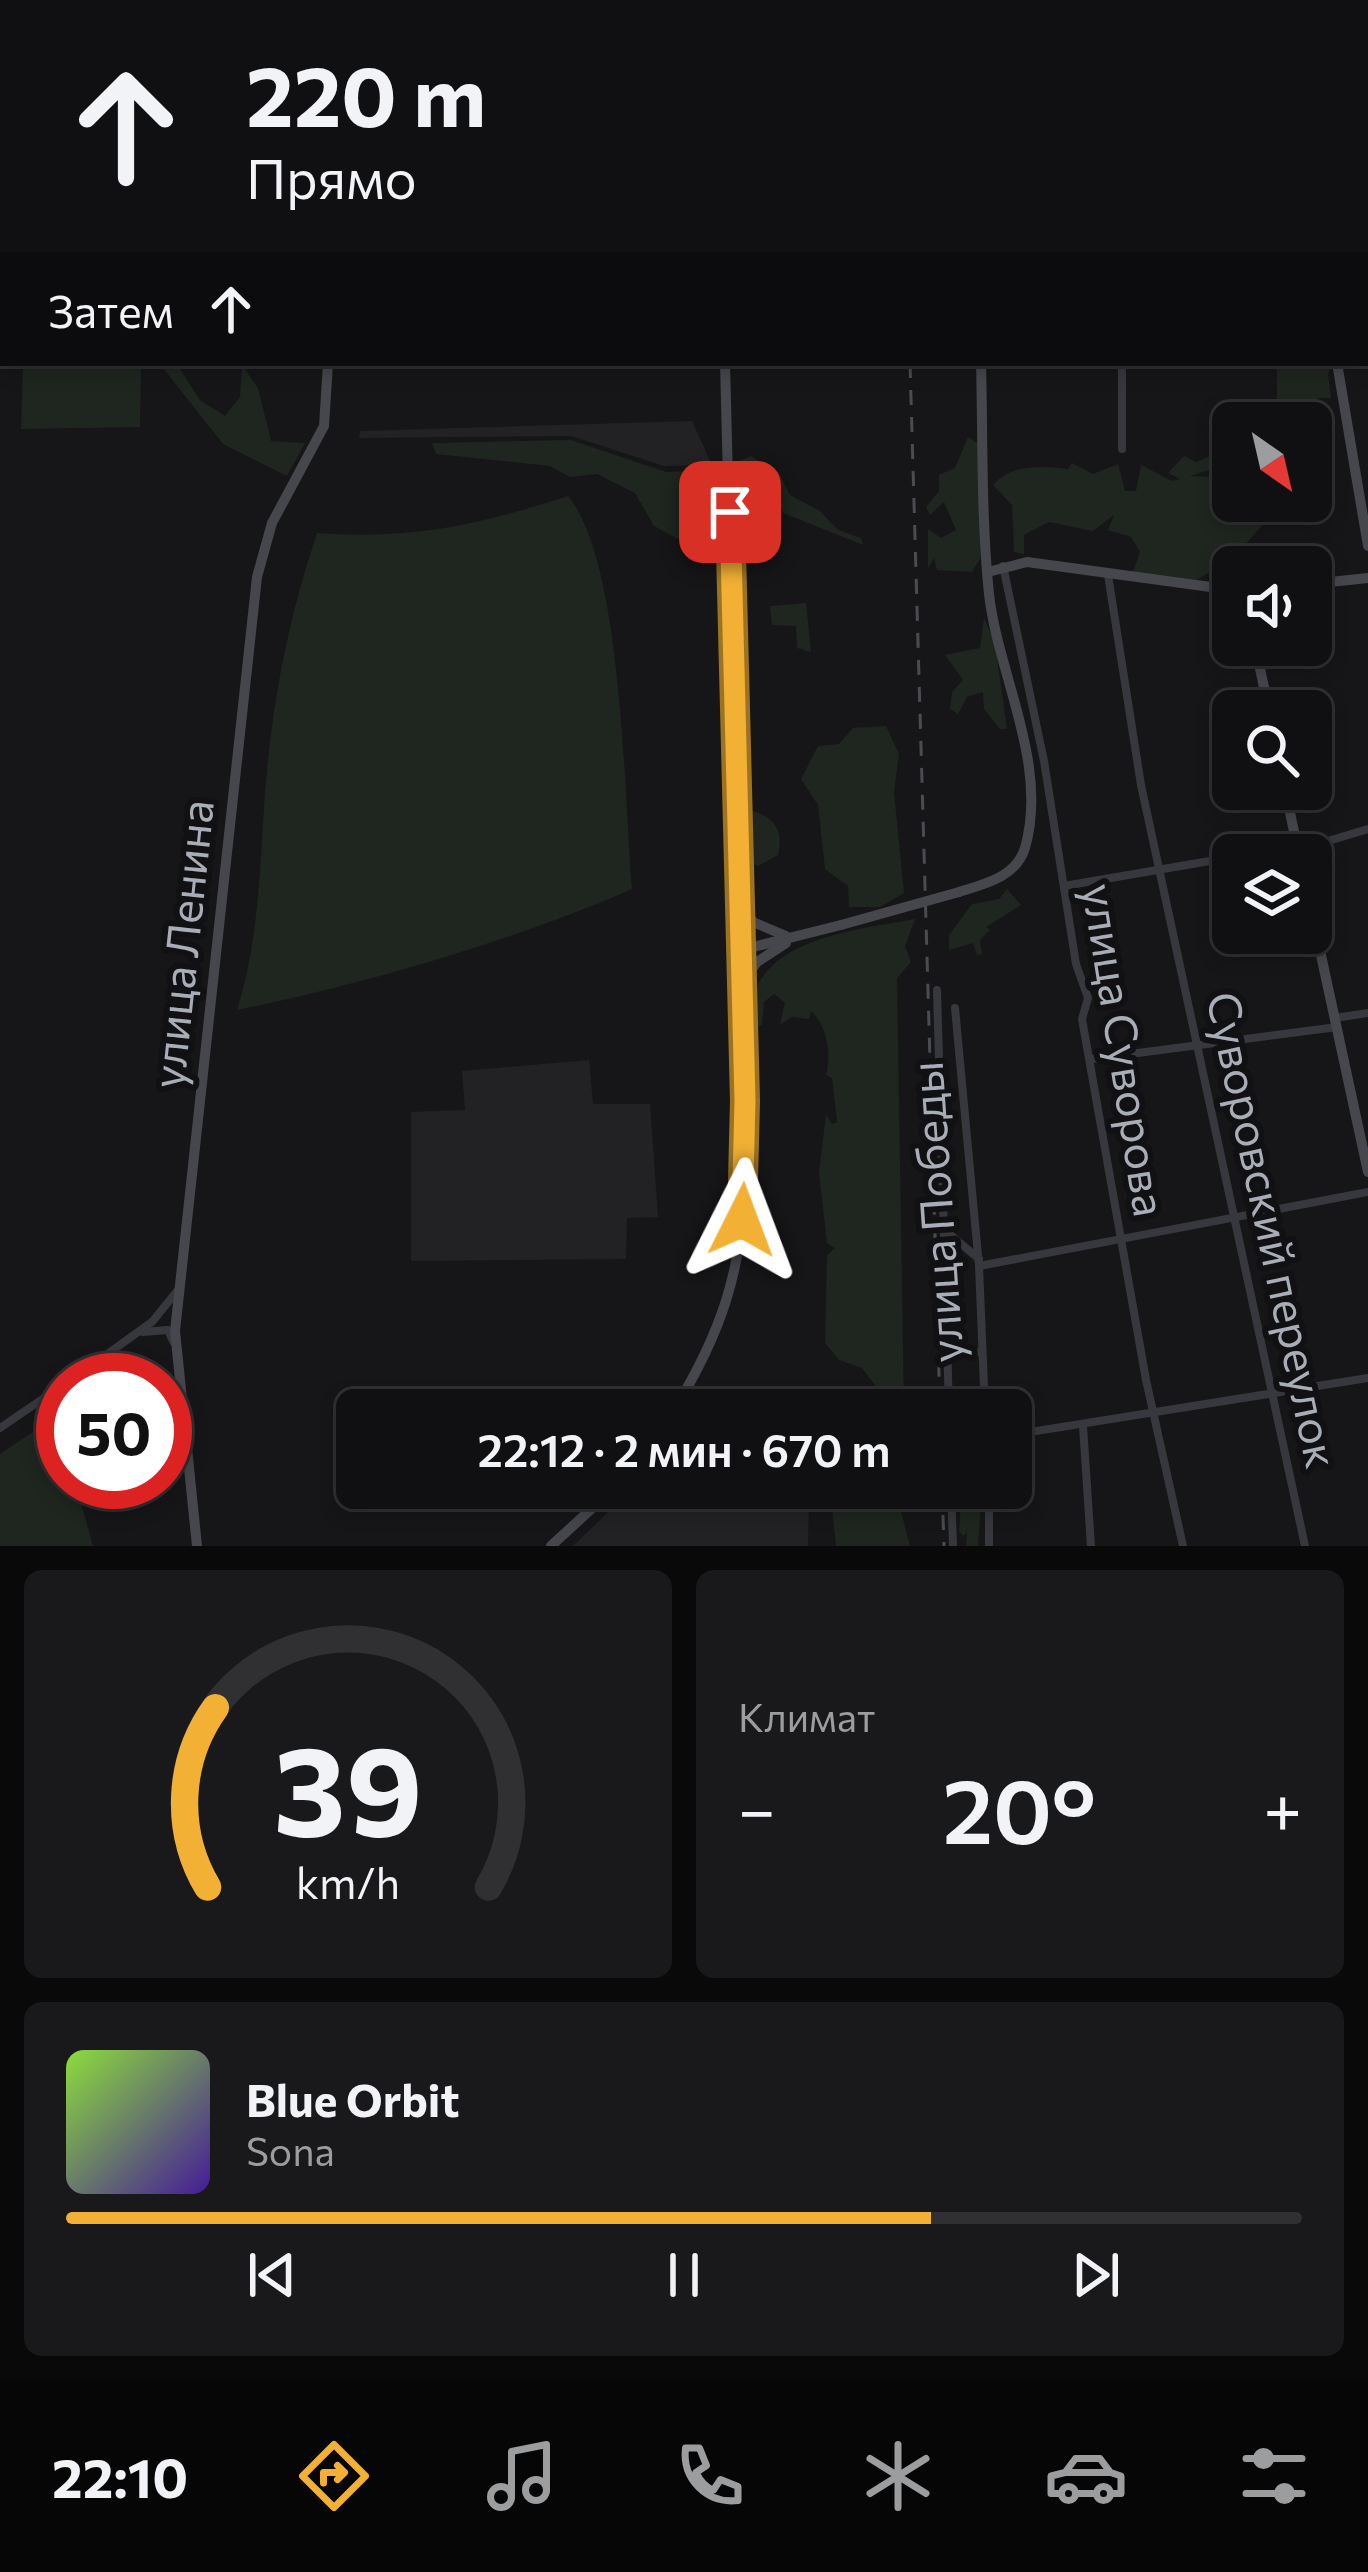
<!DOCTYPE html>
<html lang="ru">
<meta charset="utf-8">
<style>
body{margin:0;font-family:Commissioner,sans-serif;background:#19191b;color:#f1f3f6;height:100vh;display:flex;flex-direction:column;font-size:45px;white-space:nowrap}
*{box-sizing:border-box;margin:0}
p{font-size:39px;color:#9c9d9f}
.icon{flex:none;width:66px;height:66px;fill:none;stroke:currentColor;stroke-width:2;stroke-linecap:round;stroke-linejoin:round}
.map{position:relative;height:1546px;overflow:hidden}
.sheet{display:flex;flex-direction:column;gap:24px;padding:24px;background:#09090a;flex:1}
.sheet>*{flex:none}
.top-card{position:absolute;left:0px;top:0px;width:1368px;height:366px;box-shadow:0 6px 18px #0003,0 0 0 3px #303032;background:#101012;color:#f1f3f6;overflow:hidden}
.needle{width:78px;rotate:146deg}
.fabs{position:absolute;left:1212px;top:402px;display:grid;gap:24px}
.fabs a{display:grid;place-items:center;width:120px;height:120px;border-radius:18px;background:#101012;box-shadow:0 6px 18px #0003,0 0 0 3px #303032;font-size:60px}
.speed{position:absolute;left:36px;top:1353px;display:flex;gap:24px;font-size:60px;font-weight:700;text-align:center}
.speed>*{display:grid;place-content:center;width:156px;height:156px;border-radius:50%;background:#101012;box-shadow:0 6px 18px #0003,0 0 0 3px #303032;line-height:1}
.speed .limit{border:18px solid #d22;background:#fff;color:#111}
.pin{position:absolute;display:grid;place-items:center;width:102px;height:102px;color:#fff;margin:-51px;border-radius:24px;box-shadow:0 6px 18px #0006}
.me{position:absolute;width:132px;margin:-66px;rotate:3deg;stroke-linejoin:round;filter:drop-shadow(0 0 9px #0008)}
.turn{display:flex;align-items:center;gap:42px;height:252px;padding:0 48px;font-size:54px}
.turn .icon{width:156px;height:156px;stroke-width:2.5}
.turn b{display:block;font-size:84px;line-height:102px}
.then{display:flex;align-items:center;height:114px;padding:0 48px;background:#0003;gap:24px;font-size:45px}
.big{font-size:90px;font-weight:600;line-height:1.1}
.sheet .tile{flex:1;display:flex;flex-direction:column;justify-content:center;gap:18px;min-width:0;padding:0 42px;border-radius:18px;background:#19191b}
.sheet .dial{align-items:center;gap:0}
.dial svg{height:312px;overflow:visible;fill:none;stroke:#303032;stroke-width:7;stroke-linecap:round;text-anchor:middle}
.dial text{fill:#f1f3f6;stroke:none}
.song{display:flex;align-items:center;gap:36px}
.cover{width:144px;height:144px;border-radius:18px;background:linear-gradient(135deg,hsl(90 70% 55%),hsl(260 70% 35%))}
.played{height:12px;border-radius:6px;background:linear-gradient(90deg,#f2b134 70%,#303032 70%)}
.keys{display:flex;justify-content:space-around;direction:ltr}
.heat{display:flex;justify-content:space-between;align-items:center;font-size:66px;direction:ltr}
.sheet .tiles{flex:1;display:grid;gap:24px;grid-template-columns:1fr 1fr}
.tile:last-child{grid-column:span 2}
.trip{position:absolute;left:336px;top:1389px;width:696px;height:120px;border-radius:18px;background:#101012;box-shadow:0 6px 18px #0003,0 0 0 3px #303032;font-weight:600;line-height:120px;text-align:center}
.tab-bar{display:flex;height:192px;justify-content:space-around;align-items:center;background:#060607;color:#9c9d9f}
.tab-bar .icon{width:84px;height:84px}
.tab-bar .current{color:#f2b134}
.tab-bar b{font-size:54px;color:#f1f3f6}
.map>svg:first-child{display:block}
</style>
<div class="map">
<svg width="1368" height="1546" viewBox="0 0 1368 1546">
<rect width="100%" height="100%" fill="#161618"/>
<!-- built -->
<g fill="#222225">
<polygon points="692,421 712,465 664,466 571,436 359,438 360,431"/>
<polygon points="589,1060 593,1104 650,1104 658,1217 627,1218 626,1259 411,1261 411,1112 465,1110 462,1071"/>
<polygon points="633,1488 809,1488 808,1546 573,1546"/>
</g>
<!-- green -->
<g fill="#1e261f">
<polygon points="23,363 141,363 140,427 21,429"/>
<polygon points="159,363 176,363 200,400 225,416 240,397 242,365 258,388 271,441 305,443 287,476 223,444"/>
<polygon points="1277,363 1333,363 1328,374 1331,398 1318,398 1315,409 1324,422 1317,452 1311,448 1311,423 1269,423 1277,411"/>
<polygon points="968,437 979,444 980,559 972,572 937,570 934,558 928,568 928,529 941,538 956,530 944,502 930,515 926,507 939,491 939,475 955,468"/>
<polygon points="571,440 666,472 712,470 712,538 676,538 654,526 635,493 597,474 570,477 550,466 436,454 432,443"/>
<path d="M1213,455L1219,467L1190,476L1217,477L1233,462V501H1284L1235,556L1197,580L1133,572L1140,552L1131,537L1108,530L1114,515L1093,531L1049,522L1024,535V554L1014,552L1012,505L993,485C1012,463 1045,466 1068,469L1072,463L1093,474L1118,464L1125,491H1136L1141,465L1172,481L1180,479L1168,473L1184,456L1196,462Z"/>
<polygon points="751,456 779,473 790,495 820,511 838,530 861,538 863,545 783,513 770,490 736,487 737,462"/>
<path d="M568,496C623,562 624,797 632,889C516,940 362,985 237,1010C263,928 259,845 268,760C277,678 291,612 317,533C411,540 479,525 568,496Z"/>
<polygon points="806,603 811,652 797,648 796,626 772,625 770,606"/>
<polygon points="984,618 995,643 1007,729 1000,729 984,709 983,692 967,697 958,714 950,709 952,692 963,680 945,655 980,648"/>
<polygon points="886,726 899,754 894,792 904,893 880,907 849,907 848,886 825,869 818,805 801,779 818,746 839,744 853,728"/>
<path d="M752,811C775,817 784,832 778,855L758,866L745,861L743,815Z"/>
<polygon points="1007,889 1021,905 986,927 990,930 980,940 982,954 977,955 973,943 949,950 949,935 972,904 999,899"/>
<path d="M915,919L905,946L911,962L897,978L904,1410H894L862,1368L839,1360L825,1343L827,1255L835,1248L827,1243L819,1173L826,1114L832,1124L837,1122L832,1078L826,1075C831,1057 829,1028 811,1011L809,1019L792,1017L780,1025L785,1003L774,994L764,1002L762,1025L755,1028C756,1021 751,1014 752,1004C762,937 863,929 915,919Z"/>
<polygon points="57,1416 63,1482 75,1482 93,1546 0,1546 0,1454"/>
<polygon points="830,1488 895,1488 910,1546 836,1546"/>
<polygon points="982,1488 978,1546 966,1546 967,1532 963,1536 959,1531 962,1489"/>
</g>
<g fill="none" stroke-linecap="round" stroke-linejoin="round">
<!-- street -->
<g stroke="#37383d" stroke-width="8">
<polyline points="1093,0 1093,3"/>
<polyline points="1365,297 1368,296"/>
<polyline points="1122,449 1122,363"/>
<polyline points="1003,566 1044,761 1076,964 1088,998 1082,1019 1146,1380 1183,1546"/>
<polyline points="1108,575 1141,785 1305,1546"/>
<polyline points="1298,850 1368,829"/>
<polyline points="1242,855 1297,844"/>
<polyline points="1064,886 1233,857"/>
<polyline points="937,990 949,1410"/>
<polyline points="955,1008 979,1266 985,1410"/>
<polyline points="1335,1018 1368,1013"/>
<polyline points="1092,1059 1337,1027"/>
<polyline points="947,1232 979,1259"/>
<polyline points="979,1266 1368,1192"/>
<polyline points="143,1332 168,1330 173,1341"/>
<polyline points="949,1354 982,1352"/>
<polyline points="71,1380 152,1322 178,1290"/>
<polyline points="1083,1426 1091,1546"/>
<polyline points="0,1428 63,1385"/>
<polyline points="1011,1435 1368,1378"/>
<polyline points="951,1488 953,1546"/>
<polyline points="989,1546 989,1488"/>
</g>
<!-- secondary -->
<g stroke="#45474d" stroke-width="10">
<polyline points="317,0 317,3"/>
<polyline points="716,0 716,3"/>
<polyline points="971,0 971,3"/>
<polyline points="1294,3 1295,0"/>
<polyline points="1337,363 1368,546"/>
<polyline points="988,572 1027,562 1233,590"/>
<polyline points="1311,584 1368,578"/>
<polyline points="1255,645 1269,711"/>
<polyline points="1285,789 1299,855"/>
<path d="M959,892C985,884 1016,877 1025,848C1049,764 998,675 989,594C981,518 983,439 981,363"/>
<polyline points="741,903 753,922 786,936"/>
<polyline points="1311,909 1368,1172"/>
<polyline points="741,950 841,925"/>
<polyline points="743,982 757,962 786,943"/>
<path d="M674,1410C722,1332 741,1272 746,1180L725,363"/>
<polyline points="197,1546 175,1331 257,577 272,523 324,426 328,363"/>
<polyline points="551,1546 614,1488"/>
</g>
<!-- rail -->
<g stroke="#4a4c52" stroke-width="3" stroke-dasharray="15 12" stroke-linecap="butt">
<polyline points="895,0 896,3"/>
<polyline points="910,363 940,1410"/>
<polyline points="942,1488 944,1546"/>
</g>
<!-- secondary-bridge -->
<polyline stroke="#45474d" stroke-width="10" points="841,925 959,892"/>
</g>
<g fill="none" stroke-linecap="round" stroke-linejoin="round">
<defs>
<polyline id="route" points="730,512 745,1101 742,1220"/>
</defs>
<!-- route casing -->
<use href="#route" stroke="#9d7322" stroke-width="30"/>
<!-- route -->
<use href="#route" stroke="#f2b134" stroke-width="21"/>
</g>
<g text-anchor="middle" stroke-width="12" stroke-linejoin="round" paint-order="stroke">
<!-- street labels -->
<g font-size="45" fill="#a8adb8" stroke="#111113">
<text transform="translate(183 944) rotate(-84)" y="16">улица Ленина</text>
<text transform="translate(1124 1050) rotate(81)" y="16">улица Суворова</text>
<text transform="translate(937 1212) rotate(-94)" y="16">улица Победы</text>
<text transform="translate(1272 1230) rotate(78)" y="16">Суворовский переулок</text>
</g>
</g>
</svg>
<div class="fabs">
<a><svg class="needle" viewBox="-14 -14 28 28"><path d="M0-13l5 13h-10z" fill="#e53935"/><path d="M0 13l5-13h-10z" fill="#9c9d9f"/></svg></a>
<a><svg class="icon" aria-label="sound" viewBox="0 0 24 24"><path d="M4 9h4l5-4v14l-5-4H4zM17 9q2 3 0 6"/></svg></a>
<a><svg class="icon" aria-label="search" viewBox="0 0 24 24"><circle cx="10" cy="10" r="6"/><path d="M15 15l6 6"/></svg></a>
<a><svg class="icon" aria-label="layers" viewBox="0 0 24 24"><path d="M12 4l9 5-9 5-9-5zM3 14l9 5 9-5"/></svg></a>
</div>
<div class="speed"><div class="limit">50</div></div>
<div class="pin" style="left:730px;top:512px;background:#d93025"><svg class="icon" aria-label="arrive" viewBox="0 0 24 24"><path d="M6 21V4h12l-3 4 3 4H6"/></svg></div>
<svg class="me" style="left:742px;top:1220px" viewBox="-20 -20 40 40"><path d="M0-17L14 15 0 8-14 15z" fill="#f2b134" stroke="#fff" stroke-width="4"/></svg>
<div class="trip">22:12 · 2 мин · 670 m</div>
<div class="top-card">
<div class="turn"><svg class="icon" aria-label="ahead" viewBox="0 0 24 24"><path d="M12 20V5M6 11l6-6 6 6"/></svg><div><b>220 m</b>Прямо</div></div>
<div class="then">Затем<svg class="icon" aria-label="ahead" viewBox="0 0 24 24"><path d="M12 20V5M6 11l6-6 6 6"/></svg></div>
</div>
</div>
<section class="sheet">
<div class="tiles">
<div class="tile dial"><svg viewBox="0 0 100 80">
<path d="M14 69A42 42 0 1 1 86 69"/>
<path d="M14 69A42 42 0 0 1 16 23" stroke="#f2b134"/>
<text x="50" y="56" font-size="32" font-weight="700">39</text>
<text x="50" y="72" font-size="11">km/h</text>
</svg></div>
<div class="tile"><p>Климат</p>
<div class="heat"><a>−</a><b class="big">20°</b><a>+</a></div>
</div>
<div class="tile">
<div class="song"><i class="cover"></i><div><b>Blue Orbit</b><p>Sona</p></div></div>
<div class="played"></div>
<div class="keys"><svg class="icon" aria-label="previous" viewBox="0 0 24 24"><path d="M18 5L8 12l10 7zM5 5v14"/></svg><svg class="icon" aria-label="pause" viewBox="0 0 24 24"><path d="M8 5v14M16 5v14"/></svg><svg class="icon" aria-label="next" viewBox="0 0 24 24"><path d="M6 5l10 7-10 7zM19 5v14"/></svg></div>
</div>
</div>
</section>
<nav class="tab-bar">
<b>22:10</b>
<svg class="icon current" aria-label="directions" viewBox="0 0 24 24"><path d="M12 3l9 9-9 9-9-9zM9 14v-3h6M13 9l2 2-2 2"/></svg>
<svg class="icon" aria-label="music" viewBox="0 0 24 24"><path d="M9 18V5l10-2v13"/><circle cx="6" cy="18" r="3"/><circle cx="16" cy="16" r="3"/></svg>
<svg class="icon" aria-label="phone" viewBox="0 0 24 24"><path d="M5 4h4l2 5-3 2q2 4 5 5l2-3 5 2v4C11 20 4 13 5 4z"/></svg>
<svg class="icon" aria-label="climate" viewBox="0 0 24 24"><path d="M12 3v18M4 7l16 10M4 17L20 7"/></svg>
<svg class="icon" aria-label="car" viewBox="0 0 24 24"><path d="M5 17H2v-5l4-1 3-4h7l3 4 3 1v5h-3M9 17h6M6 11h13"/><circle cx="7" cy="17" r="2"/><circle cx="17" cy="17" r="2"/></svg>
<svg class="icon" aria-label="filters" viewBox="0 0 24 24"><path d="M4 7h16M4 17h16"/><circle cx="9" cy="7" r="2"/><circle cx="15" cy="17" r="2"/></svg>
</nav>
